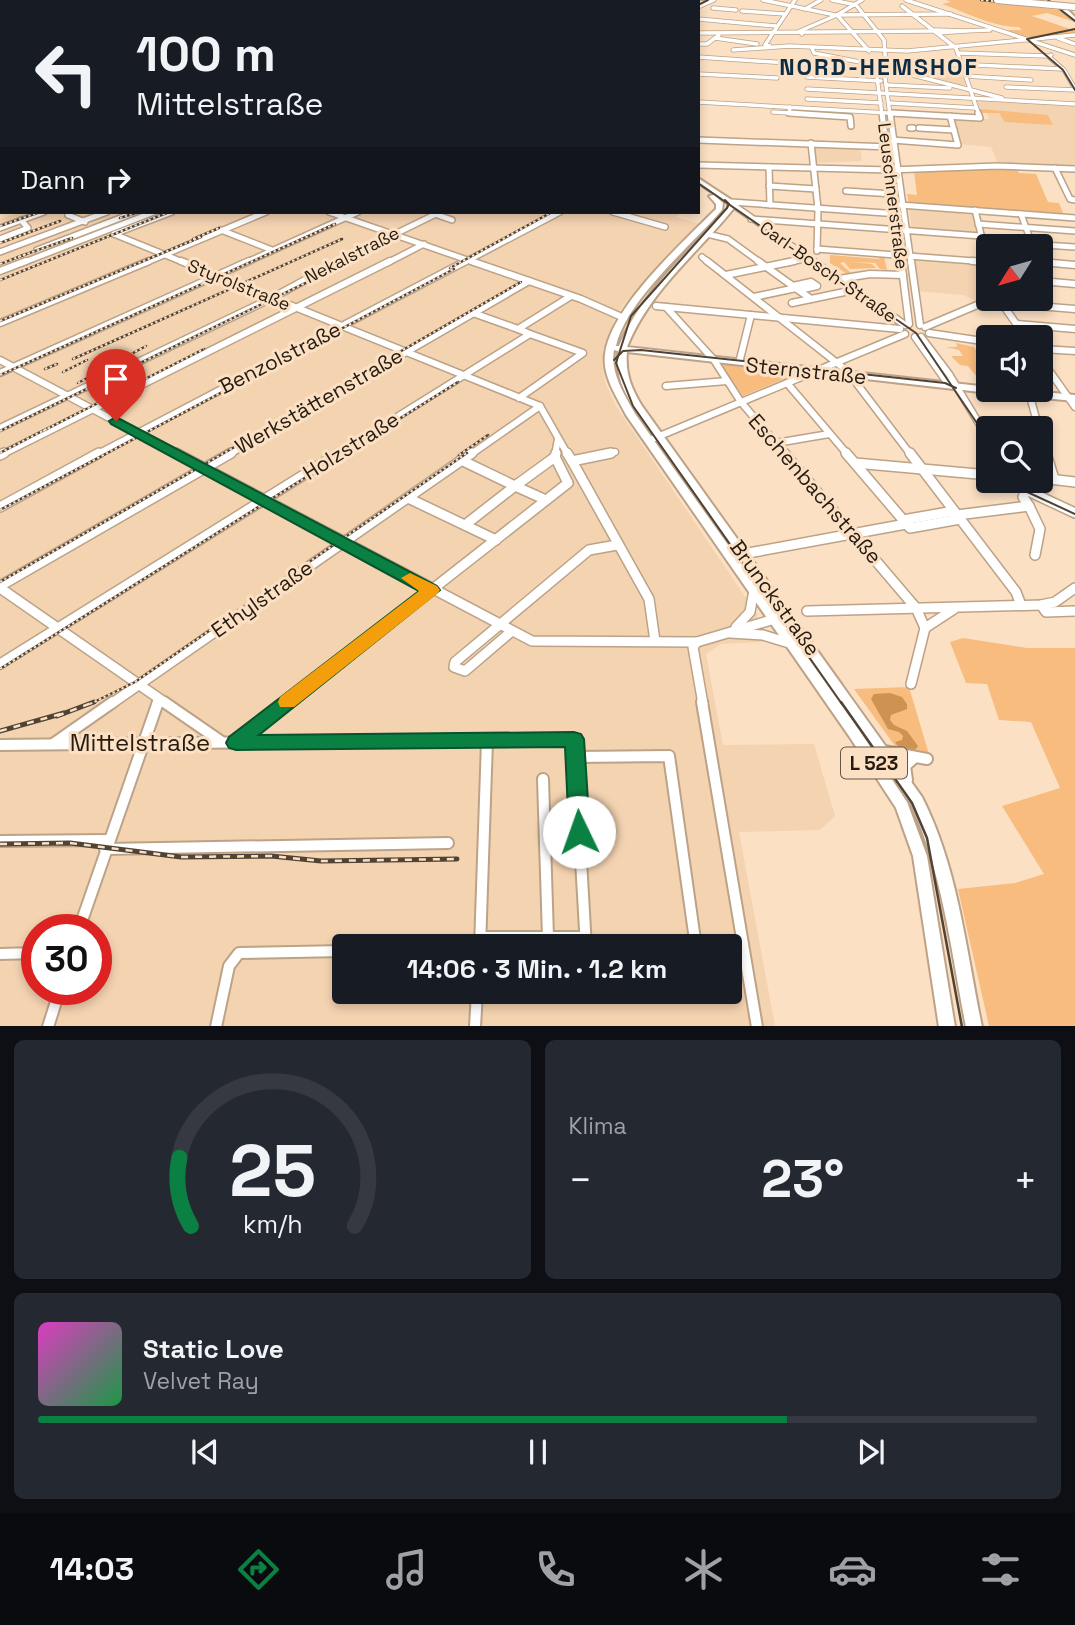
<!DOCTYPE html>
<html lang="de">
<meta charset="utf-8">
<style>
body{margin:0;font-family:"Space Grotesk",sans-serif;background:#242831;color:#f1f3f6;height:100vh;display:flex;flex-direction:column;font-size:26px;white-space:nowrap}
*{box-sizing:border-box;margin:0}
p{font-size:23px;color:#9ea1a6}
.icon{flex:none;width:38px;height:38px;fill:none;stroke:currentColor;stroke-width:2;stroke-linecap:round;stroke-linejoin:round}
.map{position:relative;height:1026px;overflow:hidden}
.sheet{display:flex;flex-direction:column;gap:14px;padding:14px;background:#0d0f14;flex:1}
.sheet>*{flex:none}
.guide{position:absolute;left:0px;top:0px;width:700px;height:214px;box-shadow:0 4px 10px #0003;background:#171b24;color:#f1f3f6;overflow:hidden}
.needle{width:46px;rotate:233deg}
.buttons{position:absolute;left:976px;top:234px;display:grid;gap:14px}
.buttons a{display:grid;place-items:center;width:77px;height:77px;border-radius:7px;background:#171b24;box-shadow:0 4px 10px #0003;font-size:35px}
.speed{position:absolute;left:21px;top:914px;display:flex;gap:14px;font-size:35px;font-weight:700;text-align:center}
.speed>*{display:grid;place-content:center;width:91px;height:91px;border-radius:50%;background:#171b24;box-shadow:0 4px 10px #0003;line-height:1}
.speed .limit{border:10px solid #d22;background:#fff;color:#111}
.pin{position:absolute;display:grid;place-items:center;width:60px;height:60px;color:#fff;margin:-72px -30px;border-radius:50% 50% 50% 0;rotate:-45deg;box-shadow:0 0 7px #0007}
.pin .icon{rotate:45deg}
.me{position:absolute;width:77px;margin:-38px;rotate:357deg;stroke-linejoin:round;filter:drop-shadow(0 0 5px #0008)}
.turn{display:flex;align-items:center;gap:24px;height:147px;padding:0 21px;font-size:32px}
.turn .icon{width:91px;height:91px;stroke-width:2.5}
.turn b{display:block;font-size:49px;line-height:60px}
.then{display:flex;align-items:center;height:66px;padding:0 21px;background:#0003;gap:14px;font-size:26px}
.big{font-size:52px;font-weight:700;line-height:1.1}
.sheet .tile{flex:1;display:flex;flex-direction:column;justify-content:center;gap:10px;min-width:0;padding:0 24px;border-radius:10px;background:#242831}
.sheet .dial{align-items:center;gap:0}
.dial svg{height:182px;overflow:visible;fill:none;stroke:#363941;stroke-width:7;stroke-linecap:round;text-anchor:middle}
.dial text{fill:#f1f3f6;stroke:none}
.song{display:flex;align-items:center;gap:21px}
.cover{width:84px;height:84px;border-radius:10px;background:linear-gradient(135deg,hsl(310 70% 55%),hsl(140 70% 35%))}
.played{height:7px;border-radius:4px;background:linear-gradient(90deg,#0b8043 75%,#363941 75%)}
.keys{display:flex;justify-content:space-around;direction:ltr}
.heat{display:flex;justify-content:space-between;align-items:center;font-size:38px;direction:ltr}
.sheet .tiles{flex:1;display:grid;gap:14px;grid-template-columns:1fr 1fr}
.tile:last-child{grid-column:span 2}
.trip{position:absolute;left:332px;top:934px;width:410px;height:70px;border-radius:7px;background:#171b24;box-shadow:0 4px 10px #0003;font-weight:700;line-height:70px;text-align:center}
.dock{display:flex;height:112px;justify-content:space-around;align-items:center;background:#090b0e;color:#9ea1a6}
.dock .icon{width:49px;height:49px}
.dock .selected{color:#0b8043}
.dock b{font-size:32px;color:#f1f3f6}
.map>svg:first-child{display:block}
</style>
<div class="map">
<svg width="1075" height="1027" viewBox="0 0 1075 1027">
<rect width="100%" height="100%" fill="#fce0c4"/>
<!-- built -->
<g fill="#f4d3b1" fill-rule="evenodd">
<polygon points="959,65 966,85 956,85 898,71 906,68 906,66"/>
<polygon points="974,99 1075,105 1075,167 998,164 991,147 958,144 952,117 989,119 987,113 979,113"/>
<polygon points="813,144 860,146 862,161 815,163"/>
<polygon points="909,210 973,213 978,235 912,230"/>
<path d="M21,212H683L676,217L700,224L623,305L614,320L602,363L605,382L616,406L757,614L762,642L721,644L706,654L723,745L814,744L835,816L820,830L739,832L775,1026H0V219ZM37,929H96V989H37ZM345,947H730V992H345Z"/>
<polygon points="912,257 986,263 989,299 981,303 963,295 917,291"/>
</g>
<!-- green -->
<g fill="#f7bc7e">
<path d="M946,0H978L1059,10L1075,22L1047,13L1032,16L1070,29L1075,28V34L1025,37L1005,30H1022L1019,27C991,27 966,12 942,4L951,2Z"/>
<polygon points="980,109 1048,115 1053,125 1005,122 999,113 982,113"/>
<polygon points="1017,169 1019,173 1036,174 1048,202 1059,203 1064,215 909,204 907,194 917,195 914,171"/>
<polygon points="830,255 879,259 880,256 884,256 887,270 880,269 875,263 852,262 872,264 876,268 850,269 844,262 840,263 851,273 847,274 830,263"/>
<polygon points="956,343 974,347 989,372 989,379 977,377 968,366 960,365 951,356 963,356 959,350 946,347 957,347"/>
<polygon points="726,364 792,372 796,374 743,396 722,366"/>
<polygon points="664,435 844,684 840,684"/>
<polygon points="963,638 1027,648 1075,648 1075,1026 989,1026 958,889 1015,883 1044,874 1002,806 1060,788 1031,722 999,720 987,684 966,683 950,642"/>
<polygon points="909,687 929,754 900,753 854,689"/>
</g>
<!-- water -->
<path fill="#ce9353" d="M890,693L902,697L907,704V709L891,715L890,720L894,725L907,731L918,746L915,750C906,751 900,751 895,742L902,740L903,736L899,732L888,729L871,699L874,694Z"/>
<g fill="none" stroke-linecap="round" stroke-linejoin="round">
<defs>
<g id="minor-far4">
<polyline points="763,0 835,15 951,14"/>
<polyline points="832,0 856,5"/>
<polyline points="906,0 1075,55"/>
<polyline points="127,2 133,0"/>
<polyline points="186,2 191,0"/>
<polyline points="269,2 273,0"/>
<polyline points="285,2 290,0"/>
<polyline points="324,2 329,0"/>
<polyline points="410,2 415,0"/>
<polyline points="492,2 495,0"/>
<polyline points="639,2 641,0"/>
<polyline points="856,5 884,40 886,68"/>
<polyline points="902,6 956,48 979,115"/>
<polyline points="698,7 714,0"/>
<polyline points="713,8 736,10"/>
<polyline points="805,9 821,0"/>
<polyline points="742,11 785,14"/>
<polyline points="837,15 869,51"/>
<polyline points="698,19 776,26"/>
<polyline points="935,30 965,31 937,33"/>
<polyline points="965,31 990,30"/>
<polyline points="698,33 935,31"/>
<polyline points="802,34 800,31 837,15 862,0"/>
<polyline points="715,38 757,44"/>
<polyline points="1058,38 1075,44"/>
<polyline points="698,44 707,44 719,35"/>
<polyline points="770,46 765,45 795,0"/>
<polyline points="812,48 814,53 865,63"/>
<polyline points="733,50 789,46 907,51 1075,35"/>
<polyline points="958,53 1048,56"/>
<polyline points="1051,55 1049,57 1064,70 1075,89"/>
<polyline points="698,57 893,70 1002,98"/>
<polyline points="888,65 955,64 1063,69"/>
<polyline points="876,69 882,115"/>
<polyline points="884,70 890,115"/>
<polyline points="698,74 777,78"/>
<polyline points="966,76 1031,80"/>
<polyline points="807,77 881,81"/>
<polyline points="887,85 950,88"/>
<polyline points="1006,87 1075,90"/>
<polyline points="807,89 1075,104"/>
<polyline points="807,99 881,103"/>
<polyline points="698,102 923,115"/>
<polyline points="890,103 976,108"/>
<polyline points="790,107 789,113 816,115"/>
<polyline points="773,112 789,113"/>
</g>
<g id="minor-far3">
<polyline points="789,113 850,117 851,126"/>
<polyline points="882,113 901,263"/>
<polyline points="890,113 911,263"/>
<polyline points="892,113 980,118 978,113"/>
<polyline points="910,128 913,128"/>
<polyline points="919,128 954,130"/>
<polyline points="698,140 890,147"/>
<polyline points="892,140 958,145 950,116"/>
<polyline points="811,143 818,209 817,251"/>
<polyline points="698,165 890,170 997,166 1075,169"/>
<polyline points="769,167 770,205"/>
<polyline points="1055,168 1070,199 1075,200"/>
<polyline points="769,186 816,189"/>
<polyline points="846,191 893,194"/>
<polyline points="731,202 899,214"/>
<polyline points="732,204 816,263"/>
<polyline points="900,205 1075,218"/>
<polyline points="975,210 988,263"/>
<polyline points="329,212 476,263"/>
<polyline points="613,212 665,227"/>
<polyline points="432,213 452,220"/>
<polyline points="1021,214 1033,247"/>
<polyline points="68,215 85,222"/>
<polyline points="751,219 981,236"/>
<polyline points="978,224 1075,231"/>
<polyline points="0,228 44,212"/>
<polyline points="221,230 272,250"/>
<polyline points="114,234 185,263"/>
<polyline points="114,234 172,212"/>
<polyline points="707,234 728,239 761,263"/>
<polyline points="0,239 28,228 21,220"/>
<polyline points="982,241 1075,247"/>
<polyline points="817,249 987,262"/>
<polyline points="37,250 136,212"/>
<polyline points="0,252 107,212"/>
<polyline points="702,257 709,263"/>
<polyline points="1041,262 1048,263"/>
<polyline points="22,263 154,212"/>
<polyline points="145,263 266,212"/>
<polyline points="245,263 358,212"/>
<polyline points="336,263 440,212"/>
<polyline points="387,263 424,244"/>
<polyline points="463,263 560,212"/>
<polyline points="786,263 808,258"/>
</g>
<g id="minor-far2">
<polyline points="181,261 540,406 568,455"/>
<polyline points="471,261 581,299 624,318"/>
<polyline points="707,261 846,370"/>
<polyline points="758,261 811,299"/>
<polyline points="813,261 905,325"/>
<polyline points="901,261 909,324"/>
<polyline points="911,261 920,325"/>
<polyline points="972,261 987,262"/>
<polyline points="987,261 989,268"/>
<polyline points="1041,262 1075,265"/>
<polyline points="0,271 26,261"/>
<polyline points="1041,271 1045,282"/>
<polyline points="726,275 794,261"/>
<polyline points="839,279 870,274 903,275"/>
<polyline points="1041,281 1075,284"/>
<polyline points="793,286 811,282 817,286 799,290"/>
<polyline points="754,297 796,288"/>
<polyline points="1001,302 1026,338"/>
<polyline points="792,303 854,290"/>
<polyline points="1002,303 1075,309"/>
<polyline points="656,306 900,329"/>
<polyline points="666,307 714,360 741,402 786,455"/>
<polyline points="473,313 518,329"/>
<polyline points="0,323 149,261"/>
<polyline points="1017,324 1075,329"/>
<polyline points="925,327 989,300 1000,300"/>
<polyline points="929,333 989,342"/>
<polyline points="915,337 946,381 956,387"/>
<polyline points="921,337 949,374 989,440"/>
<polyline points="1041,349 1075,351"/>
<polyline points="740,359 751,315"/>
<polyline points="1041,359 1075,407"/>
<polyline points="0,360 179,455"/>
<polyline points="0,373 249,261"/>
<polyline points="851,376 911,455"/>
<polyline points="787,383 848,455"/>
<polyline points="666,386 727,381"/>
<polyline points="1029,393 1039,429"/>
<polyline points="519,398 583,353 530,334"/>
<polyline points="0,428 272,298 340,261"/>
<polyline points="1041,436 1047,455"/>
<polyline points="650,440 905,334"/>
<polyline points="776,443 829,434"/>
<polyline points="1,455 390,261"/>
<polyline points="96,455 466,261"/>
<polyline points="228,455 529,281"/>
<polyline points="336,455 530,334 518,329 571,296"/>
<polyline points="470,455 540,406"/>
<polyline points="555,455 558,439"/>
<polyline points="603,455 615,452"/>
</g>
<g id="minor-far1">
<polyline points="176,453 532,641 697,642 778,618"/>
<polyline points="567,453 572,461"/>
<polyline points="611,453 572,461 649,599 655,641"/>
<polyline points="784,453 916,608 925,628 911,684"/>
<polyline points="846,453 910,528 960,519"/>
<polyline points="910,453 1016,592 1021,605"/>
<polyline points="1046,453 1054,479"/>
<polyline points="0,455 4,453"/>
<polyline points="461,460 515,486 555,457"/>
<polyline points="855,463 989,475"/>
<polyline points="1041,478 1075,482"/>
<polyline points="1015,481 1026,490 1075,513"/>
<polyline points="408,498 496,540"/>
<polyline points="1029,506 1040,529 1035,555"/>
<polyline points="0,507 99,453"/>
<polyline points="957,515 1029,506 1023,497 1026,490"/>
<polyline points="903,520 954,511"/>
<polyline points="465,525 515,486 546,500"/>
<polyline points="743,554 906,524"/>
<polyline points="0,586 231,453"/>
<polyline points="0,588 167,704"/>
<polyline points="1041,605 1046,612 1075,611"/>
<polyline points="807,611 1041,605 1055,602 1075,588"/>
<polyline points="736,627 750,612 754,590"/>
<polyline points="925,628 954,609"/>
<polyline points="512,631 465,671 454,667 455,662 589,550 617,545"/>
<polyline points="730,633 763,635 789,643"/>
<polyline points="697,642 693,647 703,704"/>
<polyline points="0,664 339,453"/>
<polyline points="111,704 472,453"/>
<polyline points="157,704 159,699"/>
<polyline points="286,704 568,483 555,457 556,453"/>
</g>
<g id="minor">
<polyline points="164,702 222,742"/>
<polyline points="702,702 757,1027"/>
<polyline points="236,743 288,702"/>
<polyline points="53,744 113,702"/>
<polyline points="0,745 574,739 586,947"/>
<polyline points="884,751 927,759"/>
<polyline points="576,757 669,756 696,947"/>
<polyline points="543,779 548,937"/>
<polyline points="907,780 905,766 914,758"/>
<polyline points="0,841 109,840"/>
<polyline points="105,849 448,843"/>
<polyline points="79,929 158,702"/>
<polyline points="481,937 585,937"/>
<polyline points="480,947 487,741"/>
<polyline points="0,954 37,953"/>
<polyline points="588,992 588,995 702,995 702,992"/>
<polyline points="48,1027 60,989"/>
<polyline points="216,1027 229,966 239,953 345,951"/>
<polyline points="475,1027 477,992"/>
</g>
<g id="major">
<polygon points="707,0 712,0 698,7 698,4"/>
<polygon points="1063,9 1067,9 1075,17 1075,20 1063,11"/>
<path d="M698,178L733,201L734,208C697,254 650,290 627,347L989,387V390H1023L1075,395V401L989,393L627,352C625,373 631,388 642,406L922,797C958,868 966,949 982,1027H966C951,951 943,874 911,804L633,406C621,386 616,374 618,351L614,350C610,373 625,396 636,415L859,730L907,802L927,856L955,1027H939L913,856L896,808L849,736L626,415C617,397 602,376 605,354C611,307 682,243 716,209V204L709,196L714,195L723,203L722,210C691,246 627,299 616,346H619C642,291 689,252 728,208V203L698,183Z"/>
</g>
<polygon id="highway" points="710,0 698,4 696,2"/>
</defs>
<!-- minor-far4 casing -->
<use href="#minor-far4" stroke="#bca287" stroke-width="5"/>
<!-- minor-far3 casing -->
<use href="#minor-far3" stroke="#bca287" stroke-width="8"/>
<!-- minor-far2 casing -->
<use href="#minor-far2" stroke="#bca287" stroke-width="9"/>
<!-- minor-far1 casing -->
<use href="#minor-far1" stroke="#bca287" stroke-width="12"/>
<!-- minor casing -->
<use href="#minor" stroke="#bca287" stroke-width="14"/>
<!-- major casing -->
<use href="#major" stroke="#bca287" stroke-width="4"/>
<!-- highway casing -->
<use href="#highway" stroke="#bca287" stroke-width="4"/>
<!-- minor-far4 -->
<use href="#minor-far4" stroke="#fff" stroke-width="3.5"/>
<!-- minor-far3 -->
<use href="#minor-far3" stroke="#fff" stroke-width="5"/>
<!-- minor-far2 -->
<use href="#minor-far2" stroke="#fff" stroke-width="6"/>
<!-- minor-far1 -->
<use href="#minor-far1" stroke="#fff" stroke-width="9"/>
<!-- minor -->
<use href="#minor" stroke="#fff" stroke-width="10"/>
<!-- major -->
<use href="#major" fill="#fff" fill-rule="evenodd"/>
<!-- highway -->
<use href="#highway" fill="#fff" fill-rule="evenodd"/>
<!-- tram-far1 -->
<g stroke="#504335" stroke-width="2">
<polyline points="1048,0 1075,21"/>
<polyline points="698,5 708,0"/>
<polyline points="1075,29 1027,39 1063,70 1075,90"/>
<polyline points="698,183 916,333 989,441"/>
<polyline points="725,200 729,204 727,208 631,316 616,363 633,406 842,704"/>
<polyline points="614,360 623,351 641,350 945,383 956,388"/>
<polyline points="1013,481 1025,491 1075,514"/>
</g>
<!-- tram -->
<polyline stroke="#504335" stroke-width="2.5" points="841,702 912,803 927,838 962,1027"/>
<defs>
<g id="rail-far1">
<polyline points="981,0 1075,9"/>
<polyline points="161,2 166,0"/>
<polyline points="244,2 249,0"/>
<polyline points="321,2 326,0"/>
<polyline points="402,2 406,0"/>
<polyline points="486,2 490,0"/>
<polyline points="516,2 519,0"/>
<polyline points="662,2 665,0"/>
<polyline points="74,213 78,212"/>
<polyline points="120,218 139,212"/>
<polyline points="0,226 40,212"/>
<polyline points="193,239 219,228"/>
<polyline points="0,243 60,221"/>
<polyline points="18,257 72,238"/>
<polyline points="0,264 26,254"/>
<polyline points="450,268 552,212"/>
<polyline points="0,280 169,212"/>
<polyline points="0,321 201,237"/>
<polyline points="73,359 342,239"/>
<polyline points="45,369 57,364"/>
<polyline points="63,372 87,360"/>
<polyline points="0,375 335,224"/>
<polyline points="78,383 146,346"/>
<polyline points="0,431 361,256"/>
<polyline points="43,431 204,349"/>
<polyline points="0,453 50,427"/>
<polyline points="459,455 488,435"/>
<polyline points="0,510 454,269"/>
<polyline points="0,582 521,282"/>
<polyline points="0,669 458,382"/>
<polyline points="90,704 135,682 467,453"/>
</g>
<g id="rail">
<polyline points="57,716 94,702"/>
<polyline points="0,731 64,713"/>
<polyline points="0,844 70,843 181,857 271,856 321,861 457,859"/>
</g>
</defs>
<!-- rail-far1 casing -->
<use href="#rail-far1" stroke="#504335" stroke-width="2.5"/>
<!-- rail casing -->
<use href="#rail" stroke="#504335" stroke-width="5"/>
<!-- rail-far1 -->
<use href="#rail-far1" stroke="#fce0c4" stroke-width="2" stroke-dasharray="2.5" stroke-linecap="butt"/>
<!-- rail -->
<use href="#rail" stroke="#fce0c4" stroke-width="2.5" stroke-dasharray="7" stroke-linecap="butt"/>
<defs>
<polyline id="highway-bridge" points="997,0 1075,7"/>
</defs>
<!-- highway-bridge casing -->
<use href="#highway-bridge" stroke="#bca287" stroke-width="8" stroke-linecap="butt"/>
<!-- highway-bridge -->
<use href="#highway-bridge" stroke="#fff" stroke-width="6"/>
</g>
<!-- route -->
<polygon fill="#0b8043" stroke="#07532c" stroke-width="2" points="116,417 437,586 440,590 259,735 574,732 581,734 584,739 590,832 587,839 579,841 572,839 569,832 565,747 236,750 229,748 226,743 229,737 419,591 111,424 109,421"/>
<!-- slow -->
<polygon fill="#f59e0b" points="410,573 437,586 440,590 437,594 294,707 280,707 278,702 280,697 419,591 401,578"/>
<g text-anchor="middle" stroke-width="6" stroke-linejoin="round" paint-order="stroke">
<!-- far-street labels -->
<g font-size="18" fill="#251b11" stroke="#fce0c4">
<text transform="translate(893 196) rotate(83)" y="6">Leuschnerstraße</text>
<text transform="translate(352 255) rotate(-27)" y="6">Nekalstraße</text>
<text transform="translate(828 272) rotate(35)" y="6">Carl-Bosch-Straße</text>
<text transform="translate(239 285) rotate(22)" y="6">Styrolstraße</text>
</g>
<!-- shield labels -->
<rect fill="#fce0c4" stroke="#665647" stroke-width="2" x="841" y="747.5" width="66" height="31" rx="5"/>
<g font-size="19" font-weight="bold" fill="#251b11">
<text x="874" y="770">L 523</text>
</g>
<!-- street labels -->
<g font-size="21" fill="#251b11" stroke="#fce0c4">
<text transform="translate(280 358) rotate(-27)" y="7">Benzolstraße</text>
<text transform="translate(806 371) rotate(6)" y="7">Sternstraße</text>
<text transform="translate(319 401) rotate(-30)" y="7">Werkstättenstraße</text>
<text transform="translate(351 446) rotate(-32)" y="7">Holzstraße</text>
<text transform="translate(815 489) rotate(49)" y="7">Eschenbachstraße</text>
<text transform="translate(775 598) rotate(54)" y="7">Brunckstraße</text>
<text transform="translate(262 599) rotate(-35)" y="7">Ethylstraße</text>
</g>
<!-- far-district labels -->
<g font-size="23" font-weight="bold" letter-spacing="2" fill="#0c2b45" stroke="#fce0c4">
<text x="879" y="75">NORD-HEMSHOF</text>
</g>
<!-- near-street labels -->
<g font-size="24" fill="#251b11" stroke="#fce0c4">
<text x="140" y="751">Mittelstraße</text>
</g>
</g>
</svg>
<div class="buttons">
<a><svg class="needle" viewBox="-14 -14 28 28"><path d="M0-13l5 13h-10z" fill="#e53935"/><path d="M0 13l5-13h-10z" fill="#9ea1a6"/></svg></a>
<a><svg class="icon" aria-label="sound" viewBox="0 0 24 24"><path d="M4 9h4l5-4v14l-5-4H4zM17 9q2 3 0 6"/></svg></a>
<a><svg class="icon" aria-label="search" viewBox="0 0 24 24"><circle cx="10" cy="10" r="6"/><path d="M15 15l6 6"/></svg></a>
</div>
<div class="speed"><div class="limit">30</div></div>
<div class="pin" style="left:116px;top:421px;background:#d93025"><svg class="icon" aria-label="arrive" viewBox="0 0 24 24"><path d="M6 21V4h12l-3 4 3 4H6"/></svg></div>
<svg class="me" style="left:579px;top:832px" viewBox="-20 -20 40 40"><circle r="19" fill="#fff"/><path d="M0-13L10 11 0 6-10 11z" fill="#0b8043"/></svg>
<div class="trip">14:06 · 3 Min. · 1.2 km</div>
<div class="guide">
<div class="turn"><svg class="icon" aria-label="left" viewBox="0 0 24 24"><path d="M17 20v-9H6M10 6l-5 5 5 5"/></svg><div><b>100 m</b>Mittelstraße</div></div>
<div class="then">Dann<svg class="icon" aria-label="right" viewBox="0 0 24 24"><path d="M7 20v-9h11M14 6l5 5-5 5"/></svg></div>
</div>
</div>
<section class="sheet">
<div class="tiles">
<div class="tile dial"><svg viewBox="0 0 100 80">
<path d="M14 69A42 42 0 1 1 86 69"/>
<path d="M14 69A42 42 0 0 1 9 39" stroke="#0b8043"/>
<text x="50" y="56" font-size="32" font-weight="700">25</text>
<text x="50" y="72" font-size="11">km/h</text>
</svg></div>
<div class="tile"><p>Klima</p>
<div class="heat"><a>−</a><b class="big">23°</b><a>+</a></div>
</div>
<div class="tile">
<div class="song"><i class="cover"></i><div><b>Static Love</b><p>Velvet Ray</p></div></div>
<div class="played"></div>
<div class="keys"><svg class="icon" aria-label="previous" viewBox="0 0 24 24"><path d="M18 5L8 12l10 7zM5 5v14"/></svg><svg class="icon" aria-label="pause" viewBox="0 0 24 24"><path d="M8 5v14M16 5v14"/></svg><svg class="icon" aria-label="next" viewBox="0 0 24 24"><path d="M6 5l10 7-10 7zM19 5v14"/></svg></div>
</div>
</div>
</section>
<nav class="dock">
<b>14:03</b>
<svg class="icon selected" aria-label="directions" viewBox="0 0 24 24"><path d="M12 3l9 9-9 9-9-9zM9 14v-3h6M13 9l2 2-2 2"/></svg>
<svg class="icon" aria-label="music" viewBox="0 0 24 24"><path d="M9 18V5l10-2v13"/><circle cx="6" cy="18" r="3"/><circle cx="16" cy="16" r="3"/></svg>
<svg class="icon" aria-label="phone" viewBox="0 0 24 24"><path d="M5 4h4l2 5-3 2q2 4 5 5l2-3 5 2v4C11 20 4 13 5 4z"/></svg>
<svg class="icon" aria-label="climate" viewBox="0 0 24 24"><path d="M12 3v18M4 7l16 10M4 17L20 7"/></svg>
<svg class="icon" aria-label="car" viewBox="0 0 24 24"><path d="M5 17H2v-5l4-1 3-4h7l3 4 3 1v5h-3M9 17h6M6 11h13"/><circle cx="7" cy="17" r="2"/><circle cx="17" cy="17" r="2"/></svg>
<svg class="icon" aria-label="filters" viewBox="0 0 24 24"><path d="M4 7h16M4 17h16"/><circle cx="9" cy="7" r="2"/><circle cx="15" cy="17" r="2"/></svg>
</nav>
